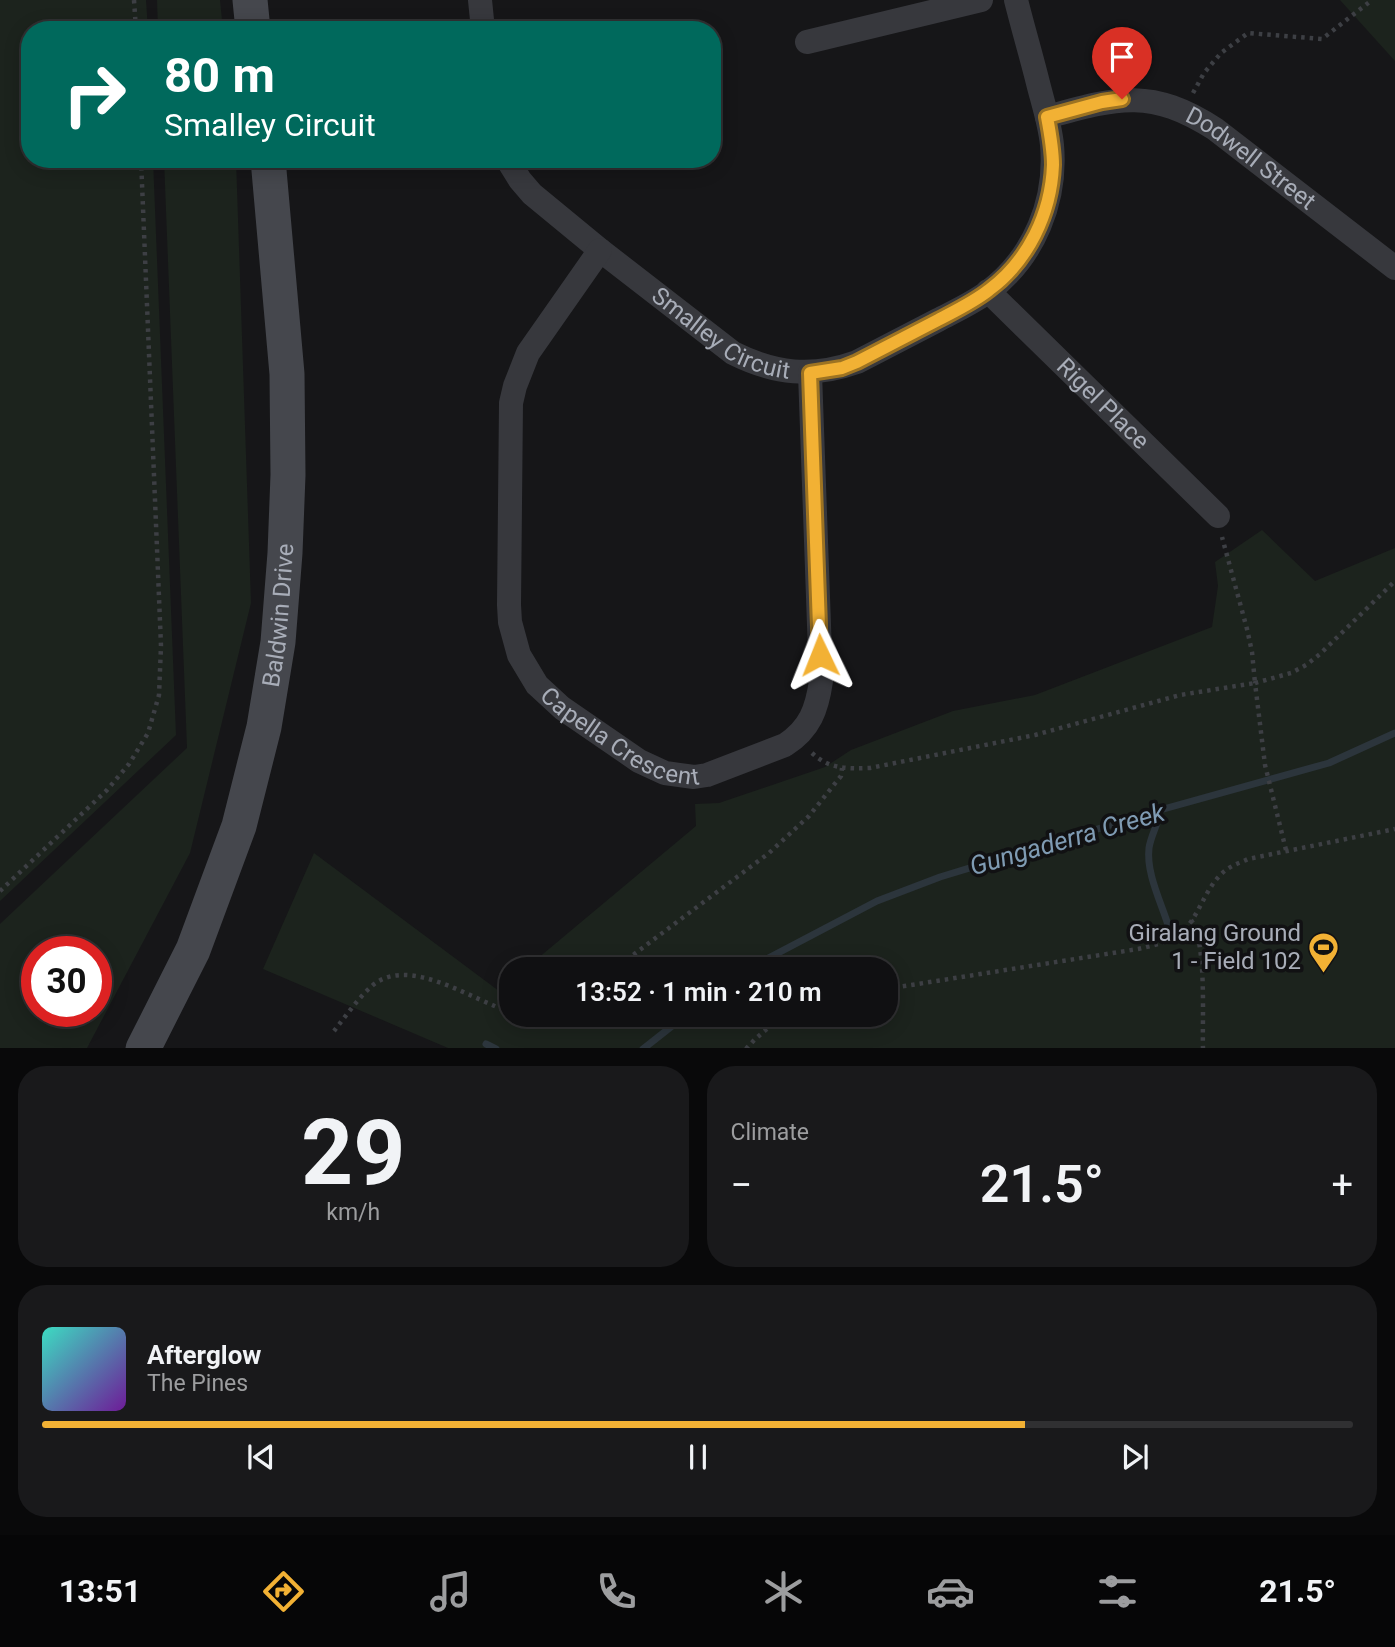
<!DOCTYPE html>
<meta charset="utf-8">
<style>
body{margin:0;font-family:Roboto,sans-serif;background:#19191b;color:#f1f3f6;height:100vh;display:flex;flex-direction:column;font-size:26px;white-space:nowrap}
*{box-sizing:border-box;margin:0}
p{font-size:23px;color:#9c9d9f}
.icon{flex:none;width:38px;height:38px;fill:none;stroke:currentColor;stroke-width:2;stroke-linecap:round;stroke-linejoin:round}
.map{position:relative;height:1048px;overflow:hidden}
.side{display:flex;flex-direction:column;gap:18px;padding:18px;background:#09090a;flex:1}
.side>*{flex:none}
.guide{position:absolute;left:21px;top:21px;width:700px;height:147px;border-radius:28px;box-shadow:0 4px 18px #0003,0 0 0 2px #303032;background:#00695c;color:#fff;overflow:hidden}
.speed{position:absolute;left:21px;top:936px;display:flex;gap:14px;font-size:35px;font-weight:700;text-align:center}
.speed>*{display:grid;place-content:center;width:91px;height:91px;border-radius:50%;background:#101012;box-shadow:0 4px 18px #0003,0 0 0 2px #303032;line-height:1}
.speed .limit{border:10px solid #d22;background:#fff;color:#111}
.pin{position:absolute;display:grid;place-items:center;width:60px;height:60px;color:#fff;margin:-72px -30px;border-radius:50% 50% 50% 0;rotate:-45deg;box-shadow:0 0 7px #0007}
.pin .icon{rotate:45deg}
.me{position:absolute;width:77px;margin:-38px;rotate:358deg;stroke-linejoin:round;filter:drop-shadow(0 0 5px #0008)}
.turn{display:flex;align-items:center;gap:24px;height:147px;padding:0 28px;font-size:32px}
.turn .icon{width:91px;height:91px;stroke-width:2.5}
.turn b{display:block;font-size:49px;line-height:60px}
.big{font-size:52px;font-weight:600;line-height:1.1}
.side .card{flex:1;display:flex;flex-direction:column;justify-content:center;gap:10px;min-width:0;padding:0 24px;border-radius:28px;background:#19191b}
.side .dial{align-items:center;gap:0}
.dial b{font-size:91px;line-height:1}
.song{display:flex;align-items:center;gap:21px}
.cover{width:84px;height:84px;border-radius:10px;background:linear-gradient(135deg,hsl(170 70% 55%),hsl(280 70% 35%))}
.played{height:7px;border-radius:4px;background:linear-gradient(90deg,#f2b134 75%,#303032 75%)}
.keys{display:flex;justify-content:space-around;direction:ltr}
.heat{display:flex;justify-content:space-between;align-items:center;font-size:38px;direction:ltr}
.side .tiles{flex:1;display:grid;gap:18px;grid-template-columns:1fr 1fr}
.card:last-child{grid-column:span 2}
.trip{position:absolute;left:499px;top:957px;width:399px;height:70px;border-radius:28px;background:#101012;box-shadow:0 4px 18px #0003,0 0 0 2px #303032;font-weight:600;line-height:70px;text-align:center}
.tab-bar{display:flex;height:112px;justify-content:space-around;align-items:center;background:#060607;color:#9c9d9f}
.tab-bar .icon{width:49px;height:49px}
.tab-bar .selected{color:#f2b134}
.tab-bar b{font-size:32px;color:#f1f3f6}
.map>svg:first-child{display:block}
</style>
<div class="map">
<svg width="1395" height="1049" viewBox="0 0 1395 1049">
<rect width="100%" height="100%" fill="#161618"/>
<!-- green -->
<g fill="#1c231d" fill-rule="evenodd">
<polygon points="0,0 146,0 148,30 30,30 30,159 153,159 176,735 0,901"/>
<polygon points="157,0 220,0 223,30 158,30"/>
<polygon points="1340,0 1395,0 1395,61"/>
<path d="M164,159H236L251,603L190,853L87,1048H0V924L187,748ZM37,952H96V1012H37Z"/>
<polygon points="1262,530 1315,581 1395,548 1395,1048 448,1048 263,969 314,853 499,991 511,981 511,1015 886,1015 886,970 525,969 696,826 695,804 719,803 825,767 851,750 953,711 1035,695 1212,627 1218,586 1215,562"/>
</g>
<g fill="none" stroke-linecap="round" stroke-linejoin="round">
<!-- stream -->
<g stroke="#2c353c" stroke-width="7">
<path d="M1160,810C1159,823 1151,835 1149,848C1146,873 1161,902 1168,925"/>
<polyline points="750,970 761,962 877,901 940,877 1160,810 1329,763 1395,733"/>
<polyline points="486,1044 496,1049"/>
<polyline points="643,1049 686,1015"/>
</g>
<!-- path -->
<g stroke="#3d3f44" stroke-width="4.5" stroke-dasharray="3.5 5" stroke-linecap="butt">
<polyline points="134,0 136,30"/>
<polyline points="1193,93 1204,73 1221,53 1248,33 1322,39 1372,0"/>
<path d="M812,753C829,769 847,769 870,768L1035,735L1180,695L1255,683L1252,652L1247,629L1222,537"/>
<polyline points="1286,850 1265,765 1255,683 1291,673 1306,665 1320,654 1395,581"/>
<polyline points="0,891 107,790 129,764 148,733 159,695 161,646 141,159"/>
<path d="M1191,920C1207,942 1202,1019 1203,1049"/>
<polyline points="613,970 769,853 809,816 841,776 842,768"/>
<path d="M886,989L1138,949C1155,945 1175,941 1187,927C1202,909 1208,881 1229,868C1235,864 1242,862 1248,859L1395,829"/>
<path d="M334,1031C346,1016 358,998 373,985C410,955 473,1001 511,1012"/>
<path d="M746,1049C758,1035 772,1024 789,1015"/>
</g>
<!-- minor -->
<g stroke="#37383d" stroke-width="24">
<polyline points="480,0 483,30"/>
<polyline points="807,42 981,0"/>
<path id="s1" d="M1047,117C1116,98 1150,87 1215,129L1395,268"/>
<path id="s2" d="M507,159L520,180L532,194L600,250L733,353C775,374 812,378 857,362C884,348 911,334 938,320C955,311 973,303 989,291C1034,257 1057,201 1052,145C1050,124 1043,103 1038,83C1031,55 1023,28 1016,0"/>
<path id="s3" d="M600,250L528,353L515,386L511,403L509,605L510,622L519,655L537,685L562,708L639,761L665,773L694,777L707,775L785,745C810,729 817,709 821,681L810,373"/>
<path id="s4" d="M988,291L1218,516"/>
</g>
<!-- secondary -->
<g stroke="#45474d" stroke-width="35">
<polyline points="250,0 253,30"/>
<path id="s5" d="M143,1049L193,950L239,826L264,727L278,642L285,553L288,475L287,374L268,159"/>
</g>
</g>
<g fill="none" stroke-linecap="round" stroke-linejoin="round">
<defs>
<path id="route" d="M820,655L810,373L842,368L857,362C884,348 911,334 938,320C955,311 974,302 989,290C1028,261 1051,214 1053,165C1053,149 1050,133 1047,117L1102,102L1122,99"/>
</defs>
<!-- route casing -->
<use href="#route" stroke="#9d7322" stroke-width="18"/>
<!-- route -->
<use href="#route" stroke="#f2b134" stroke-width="12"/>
</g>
<!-- icons -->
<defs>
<symbol id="stadium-pin" viewBox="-11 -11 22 30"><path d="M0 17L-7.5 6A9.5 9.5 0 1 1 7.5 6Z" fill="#f2b134" stroke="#111113"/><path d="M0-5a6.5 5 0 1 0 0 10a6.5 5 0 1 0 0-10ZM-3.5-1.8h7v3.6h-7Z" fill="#111"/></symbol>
</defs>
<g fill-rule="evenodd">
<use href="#stadium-pin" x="1306" y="930" width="35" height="47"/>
</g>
<g text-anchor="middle" stroke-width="7" stroke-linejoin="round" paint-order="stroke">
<!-- street labels -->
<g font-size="24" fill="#a8adb8" stroke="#111113">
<text dy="8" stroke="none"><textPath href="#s1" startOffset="222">Dodwell Street</textPath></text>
<text dy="8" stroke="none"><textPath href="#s2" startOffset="280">Smalley Circuit</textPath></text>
<text dy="8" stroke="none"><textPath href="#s4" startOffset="161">Rigel Place</textPath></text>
<text dy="8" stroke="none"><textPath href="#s5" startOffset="458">Baldwin Drive</textPath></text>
<text dy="8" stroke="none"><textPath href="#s3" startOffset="567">Capella Crescent</textPath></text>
</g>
<!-- poi labels -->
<g font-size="24" fill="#a8adb8" stroke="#111113" text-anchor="end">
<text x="1301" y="941">Giralang Ground<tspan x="1301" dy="28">1 - Field 102</tspan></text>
</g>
<!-- water labels -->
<g font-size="26" font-style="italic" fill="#7f9bb3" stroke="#111113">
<text transform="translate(1067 839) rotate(-16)" y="9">Gungaderra Creek</text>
</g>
</g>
</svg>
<div class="speed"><div class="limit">30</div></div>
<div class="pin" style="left:1122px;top:99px;background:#d93025"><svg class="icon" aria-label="arrive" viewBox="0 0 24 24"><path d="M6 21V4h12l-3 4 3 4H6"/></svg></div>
<svg class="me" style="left:820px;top:655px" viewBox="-20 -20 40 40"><path d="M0-17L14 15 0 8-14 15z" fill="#f2b134" stroke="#fff" stroke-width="4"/></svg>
<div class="trip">13:52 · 1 min · 210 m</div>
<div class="guide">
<div class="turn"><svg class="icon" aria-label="right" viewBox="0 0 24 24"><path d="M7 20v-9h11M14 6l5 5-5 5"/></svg><div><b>80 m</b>Smalley Circuit</div></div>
</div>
</div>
<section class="side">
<div class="tiles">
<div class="card dial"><b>29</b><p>km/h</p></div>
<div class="card"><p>Climate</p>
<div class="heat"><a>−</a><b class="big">21.5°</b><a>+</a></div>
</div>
<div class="card">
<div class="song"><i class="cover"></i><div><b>Afterglow</b><p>The Pines</p></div></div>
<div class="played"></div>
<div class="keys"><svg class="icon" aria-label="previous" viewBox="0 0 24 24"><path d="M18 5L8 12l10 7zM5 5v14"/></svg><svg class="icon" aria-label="pause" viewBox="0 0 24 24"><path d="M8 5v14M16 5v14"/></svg><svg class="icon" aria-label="next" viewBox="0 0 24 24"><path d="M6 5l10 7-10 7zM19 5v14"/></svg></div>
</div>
</div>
</section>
<nav class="tab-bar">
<b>13:51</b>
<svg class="icon selected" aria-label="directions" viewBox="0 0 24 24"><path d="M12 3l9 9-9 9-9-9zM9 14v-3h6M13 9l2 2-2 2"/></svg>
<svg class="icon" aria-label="music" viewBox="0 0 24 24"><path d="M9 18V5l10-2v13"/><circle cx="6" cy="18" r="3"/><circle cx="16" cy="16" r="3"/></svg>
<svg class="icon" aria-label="phone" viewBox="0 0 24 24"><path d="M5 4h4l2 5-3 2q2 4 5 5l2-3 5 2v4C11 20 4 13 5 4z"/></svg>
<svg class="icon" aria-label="climate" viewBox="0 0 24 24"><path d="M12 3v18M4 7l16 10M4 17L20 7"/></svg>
<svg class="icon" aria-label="car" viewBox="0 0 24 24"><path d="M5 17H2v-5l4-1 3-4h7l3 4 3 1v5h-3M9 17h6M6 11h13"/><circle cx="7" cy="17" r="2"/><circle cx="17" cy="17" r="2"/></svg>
<svg class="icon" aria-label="filters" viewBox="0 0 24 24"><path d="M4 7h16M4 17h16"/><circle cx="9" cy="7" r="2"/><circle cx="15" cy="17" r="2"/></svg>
<b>21.5°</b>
</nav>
